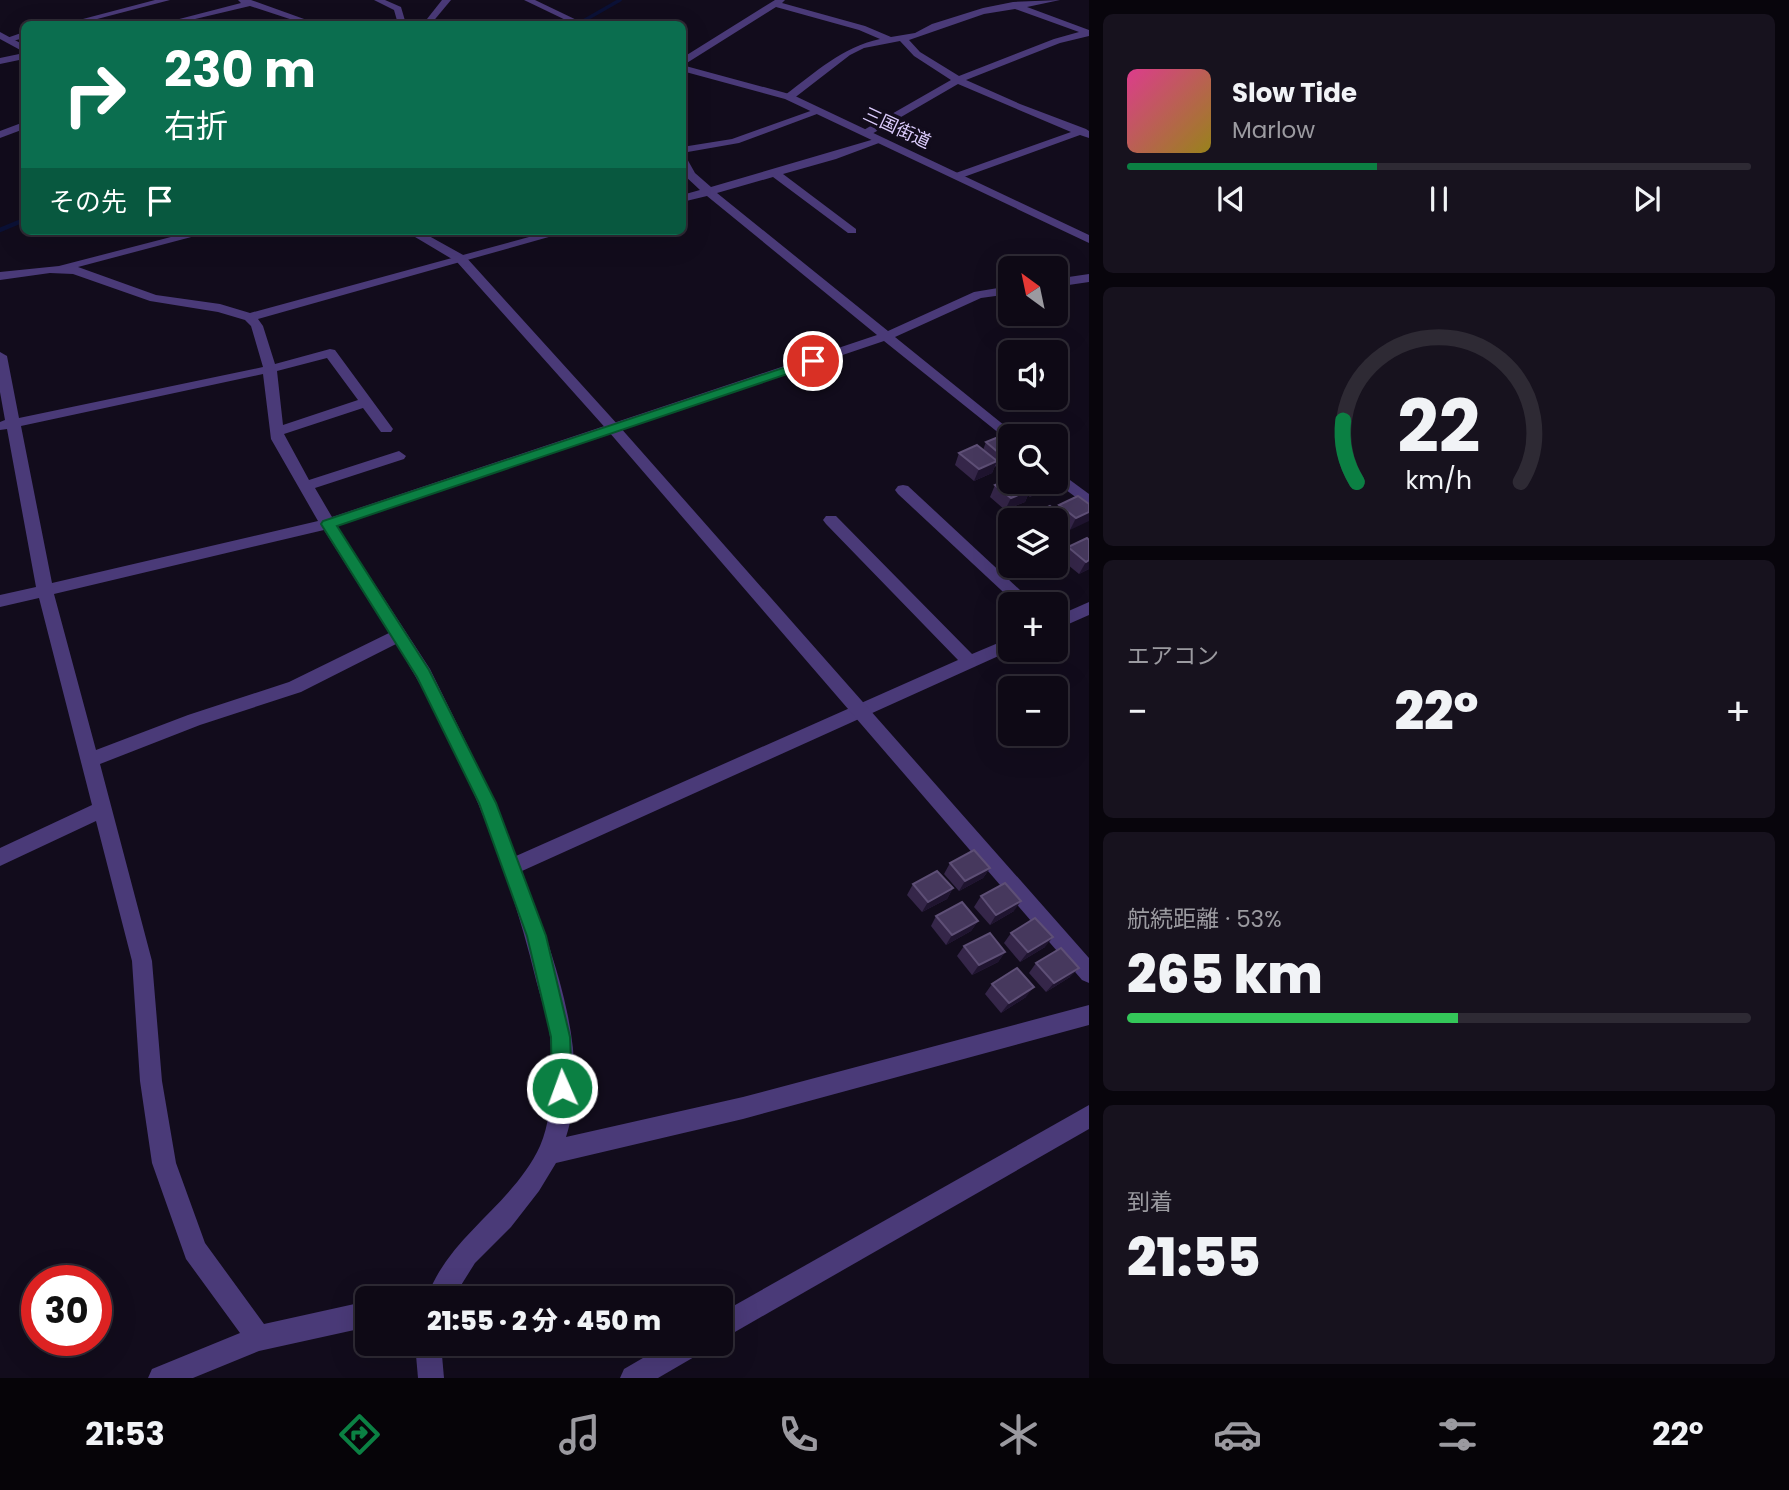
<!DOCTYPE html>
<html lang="ja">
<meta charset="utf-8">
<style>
body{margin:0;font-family:Poppins,"Noto Sans JP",sans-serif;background:#17121e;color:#f1f3f6;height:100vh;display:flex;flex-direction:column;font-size:26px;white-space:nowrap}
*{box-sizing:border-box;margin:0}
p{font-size:23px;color:#9b9aa0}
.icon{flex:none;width:38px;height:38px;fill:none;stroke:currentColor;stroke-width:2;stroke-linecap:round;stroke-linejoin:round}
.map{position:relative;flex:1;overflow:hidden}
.details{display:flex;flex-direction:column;gap:14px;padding:14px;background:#08050c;width:700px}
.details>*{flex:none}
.top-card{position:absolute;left:21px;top:21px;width:665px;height:214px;border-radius:10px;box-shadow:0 7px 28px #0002,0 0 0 2px #2e2a34;background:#0b6e4f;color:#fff;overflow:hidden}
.needle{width:46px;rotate:327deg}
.tools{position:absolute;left:998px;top:256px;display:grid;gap:14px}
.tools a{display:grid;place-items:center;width:70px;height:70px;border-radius:10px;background:#0e0915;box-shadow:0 7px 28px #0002,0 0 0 2px #2e2a34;font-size:35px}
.speed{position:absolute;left:21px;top:1265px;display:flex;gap:14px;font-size:35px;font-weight:700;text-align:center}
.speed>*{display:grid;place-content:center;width:91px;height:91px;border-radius:50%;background:#0e0915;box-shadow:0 7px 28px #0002,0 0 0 2px #2e2a34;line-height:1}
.speed .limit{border:10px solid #d22;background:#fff;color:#111}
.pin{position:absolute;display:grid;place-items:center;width:60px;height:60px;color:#fff;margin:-30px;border:4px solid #fff;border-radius:50%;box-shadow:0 2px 7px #0007}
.me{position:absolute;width:77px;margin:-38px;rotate:358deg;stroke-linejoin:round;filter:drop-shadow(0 0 5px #0008)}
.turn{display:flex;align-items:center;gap:24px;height:147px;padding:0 28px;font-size:32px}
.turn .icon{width:91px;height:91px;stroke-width:2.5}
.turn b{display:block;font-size:49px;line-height:60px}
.then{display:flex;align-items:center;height:66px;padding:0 28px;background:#0003;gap:14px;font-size:26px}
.big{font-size:52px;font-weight:800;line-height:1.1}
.details .widget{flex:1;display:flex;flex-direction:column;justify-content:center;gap:10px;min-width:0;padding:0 24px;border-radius:10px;background:#17121e}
.details .dial{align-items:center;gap:0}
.dial svg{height:182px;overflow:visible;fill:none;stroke:#2e2a34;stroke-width:7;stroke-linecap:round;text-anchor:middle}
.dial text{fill:#f1f3f6;stroke:none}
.song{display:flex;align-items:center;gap:21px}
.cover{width:84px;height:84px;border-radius:10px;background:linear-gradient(135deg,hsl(330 70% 55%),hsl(50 70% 35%))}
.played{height:7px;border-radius:4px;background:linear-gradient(90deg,#0b8043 40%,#2e2a34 40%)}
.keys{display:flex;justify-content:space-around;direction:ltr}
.heat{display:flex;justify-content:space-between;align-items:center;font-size:38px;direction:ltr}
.charge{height:10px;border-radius:5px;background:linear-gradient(90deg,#34c759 53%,#2e2a34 0)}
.trip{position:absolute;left:355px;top:1286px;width:378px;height:70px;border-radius:10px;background:#0e0915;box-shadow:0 7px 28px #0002,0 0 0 2px #2e2a34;font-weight:800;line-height:70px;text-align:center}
.dock{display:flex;height:112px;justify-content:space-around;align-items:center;background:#060408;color:#9b9aa0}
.dock .icon{width:49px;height:49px}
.dock .on{color:#0b8043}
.dock b{font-size:32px;color:#f1f3f6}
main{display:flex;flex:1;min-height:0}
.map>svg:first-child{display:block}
</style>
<main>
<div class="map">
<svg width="1089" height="1378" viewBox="0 0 1089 1378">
<rect width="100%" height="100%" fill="#120c1c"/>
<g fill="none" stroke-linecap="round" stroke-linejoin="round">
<!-- stream-far1 -->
<polyline stroke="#0b1136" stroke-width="3.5" points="578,24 620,0"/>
<!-- stream -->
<polyline stroke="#0b1136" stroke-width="4.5" points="0,230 24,220"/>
<!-- minor -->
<g fill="#4a3a78" fill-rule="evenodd">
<polygon points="155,0 170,0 78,24 64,24"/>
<polygon points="238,0 251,0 318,24 305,24 250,6 174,24 160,24 241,3"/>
<polygon points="374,0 385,0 401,7 406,24 398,24 394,10"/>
<polygon points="442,0 451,0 431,24 423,24"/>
<path d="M775,0H785L782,3L865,26L891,37L915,33L932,24L983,8L1013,2L1060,0L1027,7L1089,30V36L1060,43L966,80L1020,104L1086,129L1089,131V138L1080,135L961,178H953V174L1071,132L958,84L870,135H862V131L951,80L914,56L900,41L864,48L850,55L793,99H785V95C816,72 842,47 880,39L859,30L776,7L682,66V58ZM1015,9L1079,32L1054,39L959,76L920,52L909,40L984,14Z"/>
<polygon points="24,32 24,38 9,42 4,39"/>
<polygon points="24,53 24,59 0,64 0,58"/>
<polygon points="816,109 825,111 739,143 682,153 682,147 732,139"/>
<polygon points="24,122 24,129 0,138 0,131"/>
<path d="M878,138L887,140L836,159L783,174L856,229V233H848L773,177L717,193L888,331L974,292L1010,286V294L981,298L895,337L1015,434L1016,436H1010V442L884,341L337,526L430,669L496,803L516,856L958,660L826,524L823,520L826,516H836L972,654L1010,638V649H1014L522,871C551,949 593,1055 566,1137L743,1097L1089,1005V1025L743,1119L556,1163L539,1191L511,1227L475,1263L453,1298H427C447,1237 513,1205 540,1146C553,1116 554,1070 550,1037C548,1018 541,999 536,980C509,866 459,744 396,644L301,692L200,725L100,764L152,961L162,1081L176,1163L205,1243L264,1324L368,1301V1327L259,1351L193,1378H148L152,1369L240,1333L186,1259L152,1163L140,1081L132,961L96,821L0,866V848L92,805L39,598L0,607V595L36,587L7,429L0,430V422L5,420L0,392V352L7,356L19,418L263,367L251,326L245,320L218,312L150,301L73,274L50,273L0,280V272L59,266L194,231H214L78,267L156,295L220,304L250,313L551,231H570L258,319L263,326L275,364L330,349L335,350L393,429L391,432H381L363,408L284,434L309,480L399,451L406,456L404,459L315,488L332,517L877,335L707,196L682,202V195L700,190L684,175L682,156L686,157L695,173L711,187ZM327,358L358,400L283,425L277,371ZM263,374L271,439L318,521L52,583L21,426ZM324,530L389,633L289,682L188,715L96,750L54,594Z"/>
<polygon points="1089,274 1089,282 1055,287 1055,279"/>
<polygon points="1055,469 1089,494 1089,507 1054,481"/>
<polygon points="903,485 908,486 1035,604 1016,604 898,494 895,490 898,486"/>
<polygon points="1089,602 1089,615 1055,630 1055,617"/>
<polygon points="1089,1105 1089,1129 721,1340 721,1313"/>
<polygon points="415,1344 441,1344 444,1378 418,1378"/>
<polygon points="667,1344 705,1344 701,1353 658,1378 620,1378 624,1369"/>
</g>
<!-- tertiary -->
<g fill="#4a3a78" fill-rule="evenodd">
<polygon points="524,0 535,0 585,24 574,24"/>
<polygon points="0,32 24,45 24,52 0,39"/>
<polygon points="682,65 793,95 1089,235 1089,243 785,99 682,71"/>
<polygon points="405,231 420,231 465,256 619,426 1089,958 1089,983 1082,980 609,432 457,262"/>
</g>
</g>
<!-- wall -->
<g fill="#352649">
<polygon points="1001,436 1010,466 1000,470 995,466 992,473 974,481 955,465 959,453 983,450 986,442"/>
<polygon points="1010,481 1051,481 1047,488 1030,497 1028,495 1025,502 1005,510 990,497 995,485"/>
<polygon points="1089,504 1070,530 1062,524 1059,530 1055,520 1029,520 1031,515 1056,511 1059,505"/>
<polygon points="1089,540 1089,569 1079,574 1062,560 1068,547"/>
<polygon points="950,863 990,868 983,878 959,891 944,874"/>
<polygon points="913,884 953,888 947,899 922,912 907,895"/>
<polygon points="981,896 1014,911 990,925 974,907"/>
<polygon points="936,916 978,921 971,931 946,945 931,926"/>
<polygon points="1011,933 1045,947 1020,962 1004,943"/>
<polygon points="964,946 1005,952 998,962 972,975 957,956"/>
<polygon points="1036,963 1070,977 1046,992 1029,973"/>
<polygon points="992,984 1026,997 1001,1013 985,994"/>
</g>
<!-- shaded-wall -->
<g fill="#1f142f">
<polygon points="1010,456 1010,466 1000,470 1005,458"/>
<polygon points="997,461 992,473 974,481 979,469"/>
<polygon points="1042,481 1051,481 1047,488 1030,497 1036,484"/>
<polygon points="1030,490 1025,502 1005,510 1011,498"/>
<polygon points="1089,512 1089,521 1070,530 1076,518"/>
<polygon points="1065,517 1059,530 1055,532 1055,523"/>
<polygon points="1089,560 1089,569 1079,574 1086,562"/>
<polygon points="990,868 983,878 959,891 965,881"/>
<polygon points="953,888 947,899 922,912 928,902"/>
<polygon points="1021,901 1014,911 990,925 996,915"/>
<polygon points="978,921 971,931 946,945 952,935"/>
<polygon points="1053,937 1045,947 1020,962 1028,952"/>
<polygon points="1005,952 998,962 972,975 979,965"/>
<polygon points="1079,968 1070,977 1046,992 1054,983"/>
<polygon points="1034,987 1026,997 1001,1013 1009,1003"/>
</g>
<!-- building -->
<g fill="#46385d" stroke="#5e4f76" stroke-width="2">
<polygon points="1001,436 1010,443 1010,456 1005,458 986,442"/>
<polygon points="977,445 997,461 979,469 959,453"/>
<polygon points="1010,479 1010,481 1019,481 1030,490 1011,498 995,485"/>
<polygon points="1031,481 1042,481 1036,484"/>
<polygon points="1078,496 1089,504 1089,512 1076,518 1059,505"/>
<polygon points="1050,506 1065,517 1055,523 1055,520 1036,520 1031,515"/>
<polygon points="1087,538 1089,540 1089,560 1086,562 1068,547"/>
<polygon points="974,850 990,868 965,881 950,863"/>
<polygon points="937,871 953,888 928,902 913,884"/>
<polygon points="1005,883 1021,901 996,915 981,896"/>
<polygon points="962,902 978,921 952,935 936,916"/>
<polygon points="1035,918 1053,937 1028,952 1011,933"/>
<polygon points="990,933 1005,952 979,965 964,946"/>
<polygon points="1061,948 1079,968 1054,983 1036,963"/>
<polygon points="1017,968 1034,987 1009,1003 992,984"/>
</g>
<!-- route -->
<polygon fill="#0b8043" stroke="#07532c" stroke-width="2" points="813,358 817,359 817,364 337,526 429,670 496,803 546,936 570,1037 572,1088 569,1095 562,1098 555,1095 552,1088 551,1037 527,936 479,803 417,677 321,524 323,521"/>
<g text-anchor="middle" stroke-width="7" stroke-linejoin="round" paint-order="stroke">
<!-- far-street labels -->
<g font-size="18" fill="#dbcbfc" stroke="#120c1c">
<text transform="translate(897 128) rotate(25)" y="6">三国街道</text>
</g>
</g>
</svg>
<div class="tools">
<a><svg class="needle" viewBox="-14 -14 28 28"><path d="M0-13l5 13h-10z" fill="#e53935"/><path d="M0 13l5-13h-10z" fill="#9b9aa0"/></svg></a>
<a><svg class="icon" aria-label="sound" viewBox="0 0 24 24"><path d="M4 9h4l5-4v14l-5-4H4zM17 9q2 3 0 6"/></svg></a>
<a><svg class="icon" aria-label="search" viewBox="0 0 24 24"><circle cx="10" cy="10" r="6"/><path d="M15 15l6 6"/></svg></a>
<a><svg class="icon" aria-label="layers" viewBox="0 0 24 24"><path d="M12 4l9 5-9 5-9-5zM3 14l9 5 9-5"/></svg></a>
<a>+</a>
<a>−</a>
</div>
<div class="speed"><div class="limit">30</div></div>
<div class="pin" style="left:813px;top:361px;background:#d93025"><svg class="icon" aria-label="arrive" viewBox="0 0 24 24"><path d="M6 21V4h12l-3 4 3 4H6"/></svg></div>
<svg class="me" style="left:562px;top:1088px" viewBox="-20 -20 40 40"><circle r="17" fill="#0b8043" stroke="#fff" stroke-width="3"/><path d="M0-11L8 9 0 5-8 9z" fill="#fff"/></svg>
<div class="trip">21:55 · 2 分 · 450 m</div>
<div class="top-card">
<div class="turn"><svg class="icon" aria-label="right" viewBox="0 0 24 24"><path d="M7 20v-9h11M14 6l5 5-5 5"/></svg><div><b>230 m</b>右折</div></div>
<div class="then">その先<svg class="icon" aria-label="arrive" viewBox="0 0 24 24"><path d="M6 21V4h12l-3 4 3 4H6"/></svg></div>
</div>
</div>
<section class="details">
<div class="widget">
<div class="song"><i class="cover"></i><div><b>Slow Tide</b><p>Marlow</p></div></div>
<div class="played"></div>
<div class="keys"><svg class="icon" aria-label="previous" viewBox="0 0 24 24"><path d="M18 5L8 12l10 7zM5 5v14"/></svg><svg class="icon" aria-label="pause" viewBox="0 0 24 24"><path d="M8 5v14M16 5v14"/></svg><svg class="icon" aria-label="next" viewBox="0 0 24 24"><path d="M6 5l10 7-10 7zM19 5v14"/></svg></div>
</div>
<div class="widget dial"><svg viewBox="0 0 100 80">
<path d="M14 69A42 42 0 1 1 86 69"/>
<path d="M14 69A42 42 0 0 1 8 42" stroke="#0b8043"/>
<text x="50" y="56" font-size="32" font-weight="700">22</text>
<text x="50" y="72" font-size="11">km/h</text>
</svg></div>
<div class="widget"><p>エアコン</p>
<div class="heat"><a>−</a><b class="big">22°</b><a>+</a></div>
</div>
<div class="widget"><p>航続距離 · 53%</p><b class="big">265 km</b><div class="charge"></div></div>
<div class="widget"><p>到着</p><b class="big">21:55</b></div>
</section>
</main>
<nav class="dock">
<b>21:53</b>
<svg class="icon on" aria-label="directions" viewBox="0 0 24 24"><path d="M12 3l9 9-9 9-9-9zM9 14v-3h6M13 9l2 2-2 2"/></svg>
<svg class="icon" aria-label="music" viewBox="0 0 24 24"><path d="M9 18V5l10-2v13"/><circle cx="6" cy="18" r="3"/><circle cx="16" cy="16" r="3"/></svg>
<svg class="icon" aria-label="phone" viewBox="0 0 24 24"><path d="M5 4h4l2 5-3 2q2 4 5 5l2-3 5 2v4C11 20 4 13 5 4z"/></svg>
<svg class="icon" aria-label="climate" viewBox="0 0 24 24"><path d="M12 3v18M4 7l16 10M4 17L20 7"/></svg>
<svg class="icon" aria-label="car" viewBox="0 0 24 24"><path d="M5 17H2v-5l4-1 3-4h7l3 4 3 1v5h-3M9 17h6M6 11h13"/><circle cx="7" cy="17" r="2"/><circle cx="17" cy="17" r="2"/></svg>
<svg class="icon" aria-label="filters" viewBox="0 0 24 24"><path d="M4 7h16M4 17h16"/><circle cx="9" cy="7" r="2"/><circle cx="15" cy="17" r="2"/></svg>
<b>22°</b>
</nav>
